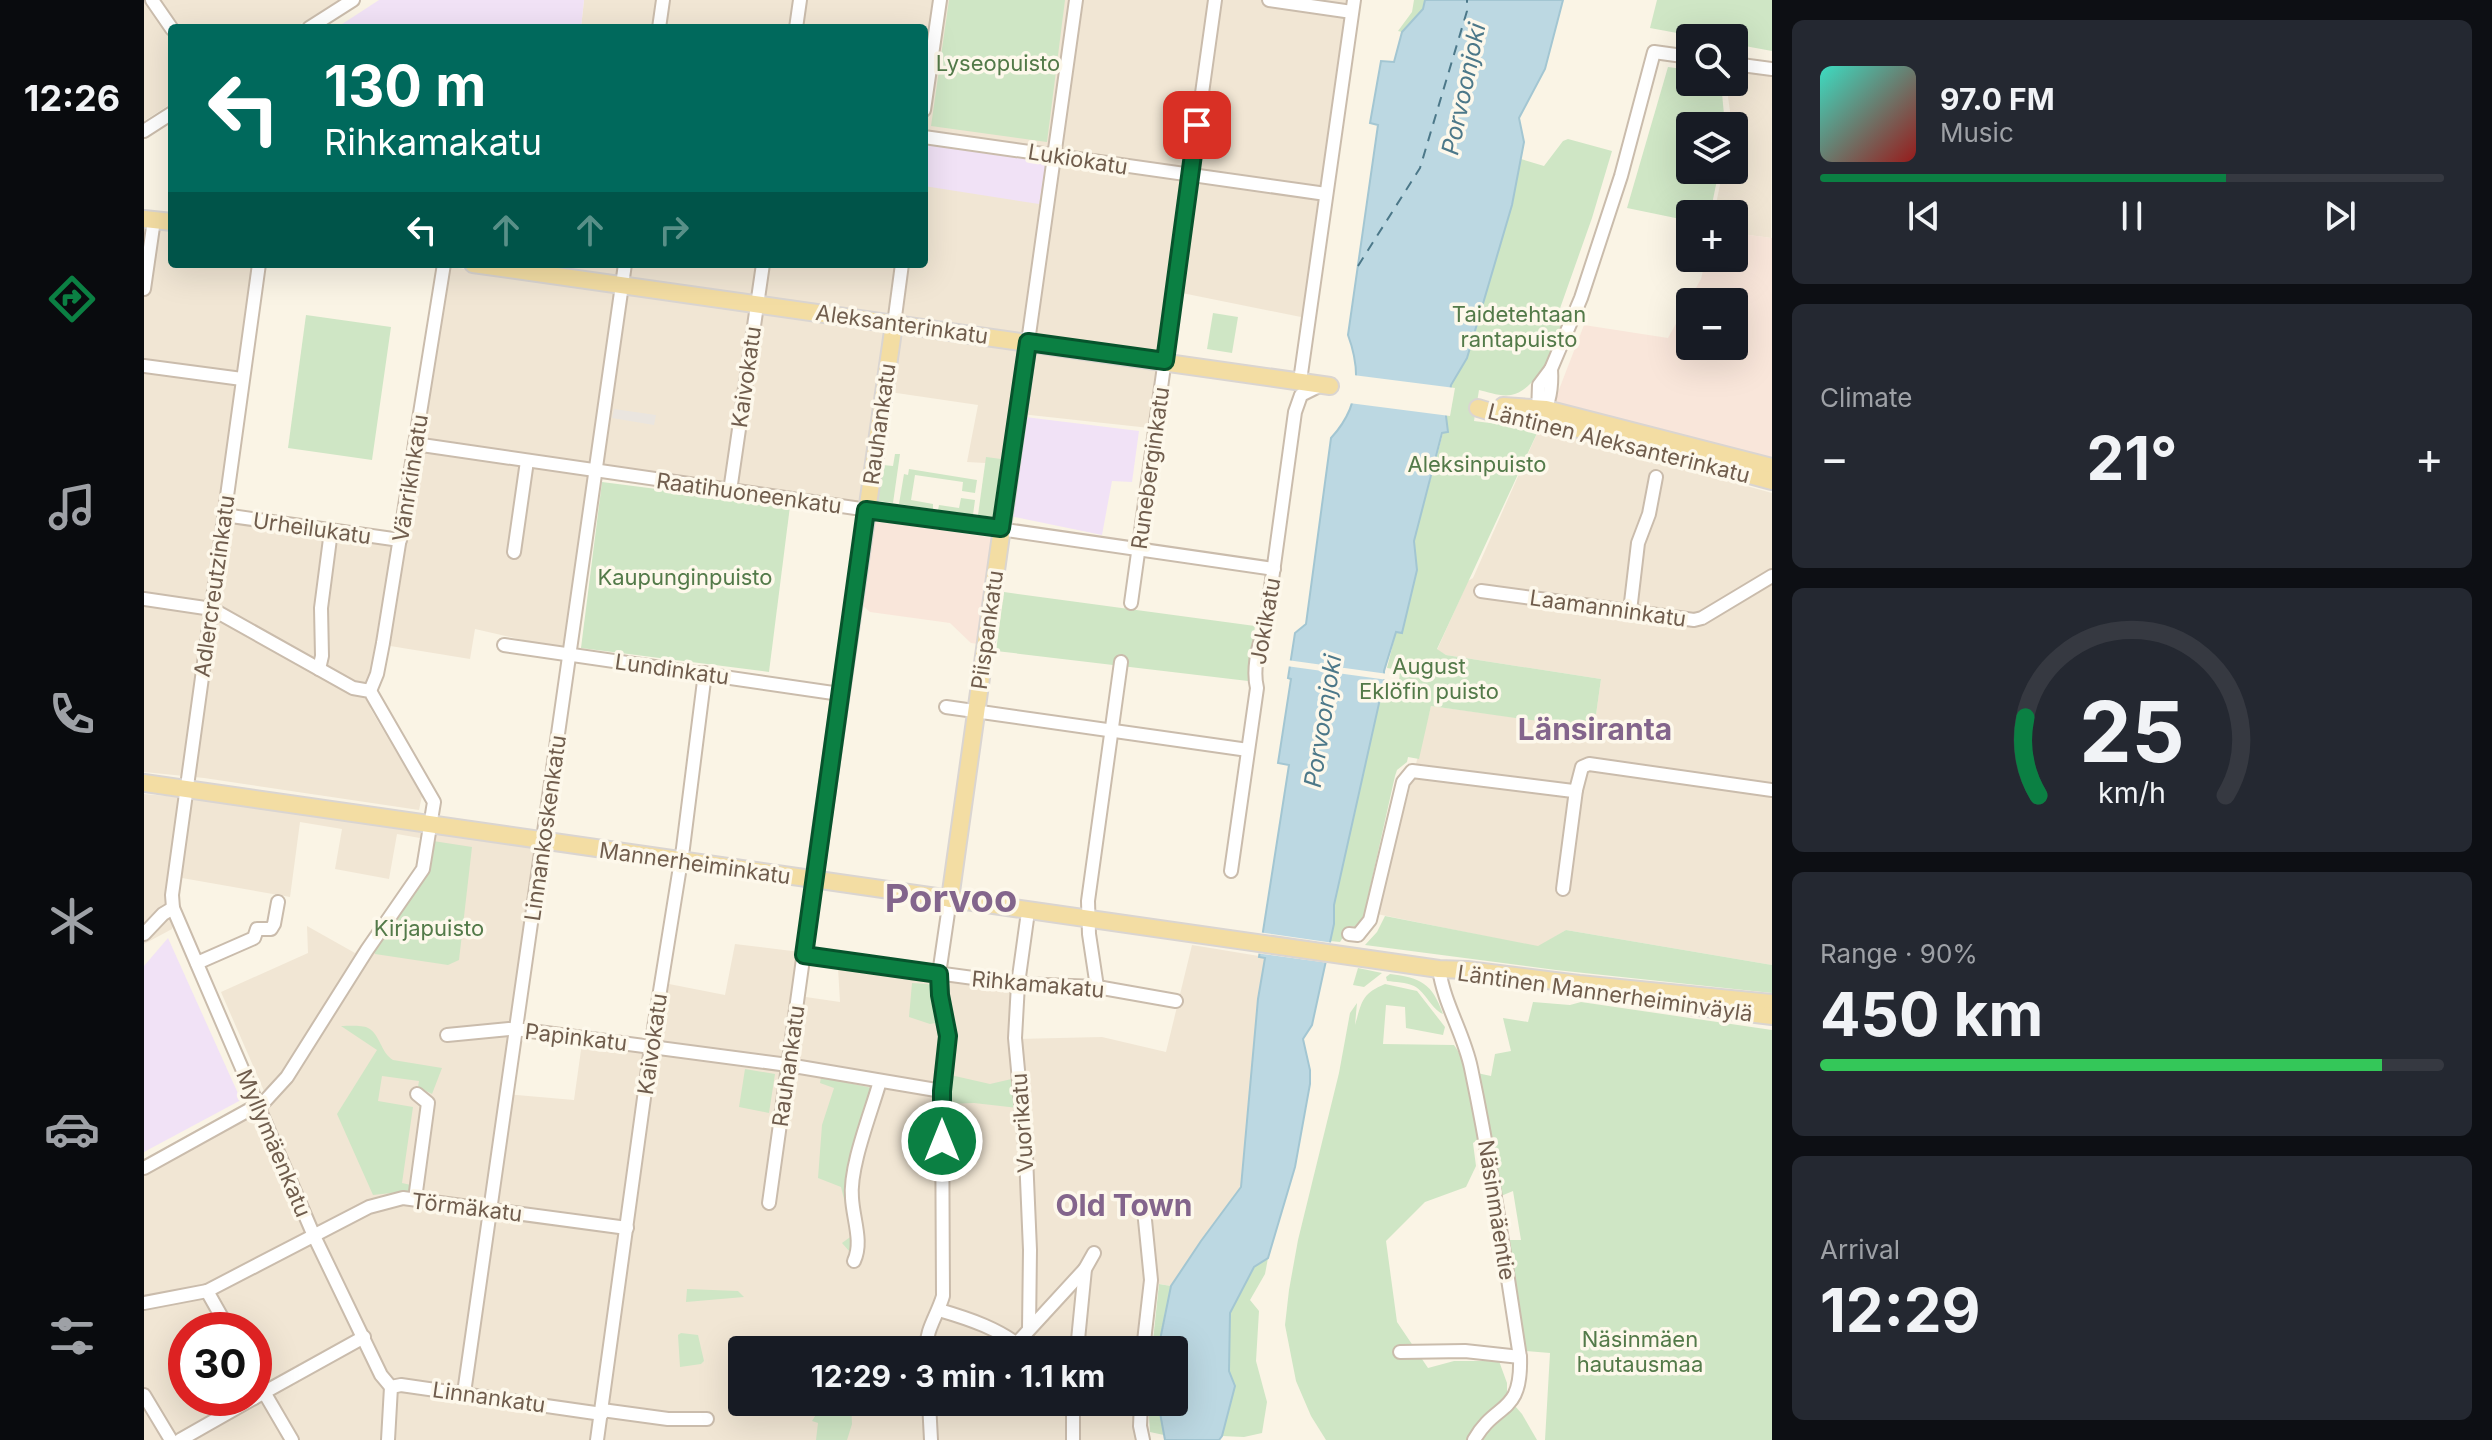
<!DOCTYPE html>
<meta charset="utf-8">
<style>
body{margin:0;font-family:Inter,sans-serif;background:#242831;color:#f1f3f6;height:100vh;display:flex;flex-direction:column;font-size:30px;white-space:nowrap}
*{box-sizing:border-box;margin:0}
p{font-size:26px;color:#9ea1a6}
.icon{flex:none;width:44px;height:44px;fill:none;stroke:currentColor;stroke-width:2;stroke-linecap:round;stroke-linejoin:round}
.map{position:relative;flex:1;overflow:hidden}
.side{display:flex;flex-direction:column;gap:20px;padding:20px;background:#0d0f14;width:720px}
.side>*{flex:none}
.hud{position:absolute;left:24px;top:24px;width:760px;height:244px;border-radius:8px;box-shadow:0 8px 32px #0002;background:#00695c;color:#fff;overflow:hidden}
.controls{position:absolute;left:1532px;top:24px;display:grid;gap:16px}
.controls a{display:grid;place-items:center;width:72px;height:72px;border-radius:8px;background:#171b24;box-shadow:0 8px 32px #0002;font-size:40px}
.speed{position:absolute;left:24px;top:1312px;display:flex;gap:16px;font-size:40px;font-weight:700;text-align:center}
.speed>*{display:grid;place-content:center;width:104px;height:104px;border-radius:50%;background:#171b24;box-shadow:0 8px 32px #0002;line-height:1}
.speed .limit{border:12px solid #d22;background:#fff;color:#111}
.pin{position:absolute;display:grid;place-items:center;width:68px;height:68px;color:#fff;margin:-34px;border-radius:16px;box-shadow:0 4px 12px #0006}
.me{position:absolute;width:88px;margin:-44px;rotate:0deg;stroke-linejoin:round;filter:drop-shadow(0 0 6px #0008)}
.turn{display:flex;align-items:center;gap:28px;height:168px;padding:0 24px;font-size:36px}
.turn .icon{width:104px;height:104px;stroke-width:2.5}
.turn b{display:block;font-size:56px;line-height:68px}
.lanes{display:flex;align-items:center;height:76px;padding:0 24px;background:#0003;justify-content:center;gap:40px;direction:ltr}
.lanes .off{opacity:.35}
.big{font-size:60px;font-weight:700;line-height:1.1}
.side .tile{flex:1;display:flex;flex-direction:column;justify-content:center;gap:12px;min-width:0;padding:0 28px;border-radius:12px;background:#242831}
.side .dial{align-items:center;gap:0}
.dial svg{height:208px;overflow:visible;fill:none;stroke:#363941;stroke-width:7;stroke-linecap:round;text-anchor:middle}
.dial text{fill:#f1f3f6;stroke:none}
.song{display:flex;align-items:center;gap:24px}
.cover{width:96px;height:96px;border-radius:12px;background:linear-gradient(135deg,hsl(170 70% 55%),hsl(0 70% 35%))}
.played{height:8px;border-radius:4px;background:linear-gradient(90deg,#0b8043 65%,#363941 65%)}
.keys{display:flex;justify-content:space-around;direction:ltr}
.heat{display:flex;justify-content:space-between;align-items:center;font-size:44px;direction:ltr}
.charge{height:12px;border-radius:6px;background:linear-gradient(90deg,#34c759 90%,#363941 0)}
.trip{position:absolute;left:584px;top:1336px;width:460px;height:80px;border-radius:8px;background:#171b24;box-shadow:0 8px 32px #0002;font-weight:700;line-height:80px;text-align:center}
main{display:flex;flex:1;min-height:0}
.tabs{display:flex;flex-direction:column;width:144px;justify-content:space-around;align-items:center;background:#090b0e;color:#9ea1a6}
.tabs .icon{width:56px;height:56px}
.tabs .selected{color:#0b8043}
.tabs b{font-size:36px;color:#f1f3f6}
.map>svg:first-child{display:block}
</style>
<main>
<nav class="tabs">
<b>12:26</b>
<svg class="icon selected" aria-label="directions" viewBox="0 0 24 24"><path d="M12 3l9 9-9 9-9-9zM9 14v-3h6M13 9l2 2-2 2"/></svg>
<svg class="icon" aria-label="music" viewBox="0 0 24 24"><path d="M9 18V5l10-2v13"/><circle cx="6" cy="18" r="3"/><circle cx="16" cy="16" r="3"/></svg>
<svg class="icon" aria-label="phone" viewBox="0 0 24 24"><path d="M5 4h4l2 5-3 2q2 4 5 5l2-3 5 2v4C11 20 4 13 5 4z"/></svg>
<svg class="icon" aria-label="climate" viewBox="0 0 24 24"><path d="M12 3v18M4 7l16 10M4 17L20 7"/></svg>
<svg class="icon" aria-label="car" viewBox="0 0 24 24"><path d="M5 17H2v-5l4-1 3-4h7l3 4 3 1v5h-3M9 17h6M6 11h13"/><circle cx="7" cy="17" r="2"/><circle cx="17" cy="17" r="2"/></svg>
<svg class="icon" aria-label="filters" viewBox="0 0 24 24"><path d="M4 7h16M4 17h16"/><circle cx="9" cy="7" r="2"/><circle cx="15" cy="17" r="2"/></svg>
</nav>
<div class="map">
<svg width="1628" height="1440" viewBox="0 0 1628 1440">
<rect width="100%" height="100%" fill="#faf4e5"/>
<!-- residential -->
<g fill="#f1e6d4" fill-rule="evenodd">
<polygon points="0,0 195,0 150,28 28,28 28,103 0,121"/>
<polygon points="440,0 1205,0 1162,318 1038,293 1015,429 868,413 859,464 823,462 834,405 732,390 716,505 446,463 422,650 331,629 326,659 234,644 226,708 278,796 275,810 60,778 0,772 0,227 28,230 28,264 119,264 83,518 251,541 294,265 403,282 406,264 780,264 780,28 437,28"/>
<polygon points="1590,70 1628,76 1627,238 1590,233 1590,214 1570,214 1579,170 1590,170 1590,126 1588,126 1582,82 1590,82"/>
<polygon points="1395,429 1628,493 1628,965 1422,930 1394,947 1233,914 1287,706 1450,728 1457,679 1302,655 1293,650 1324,581 1329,578"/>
<path d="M0,794L80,801L395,846L360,1094L430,1100L438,1043L512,1052L525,984L581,995L591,944L656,952L648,995L696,1002L694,968L868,989V1039L958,1037L1022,1052L1048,945L1121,957L1114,999L1097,1187L1057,1241L1027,1286L1005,1282L997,1350H598V1402H995V1440H0V1173L111,1112L120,1091L77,992L164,953L163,926L211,953L271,869L276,838L253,834L245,879L191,869L198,829L156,822L146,897L38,878L28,929L0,944ZM42,1330H110V1398H42Z"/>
</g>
<!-- commercial -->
<g fill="#f9e6da" fill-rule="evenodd">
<path d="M1590,233L1628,238V461L1409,405L1440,325L1524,338L1557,279L1562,258H1590ZM1546,302H1590V346H1546Z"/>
<polygon points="727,519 849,538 834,644 827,643 806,623 726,612 716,603"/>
</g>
<!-- industrial -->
<polygon fill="#eae5df" points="470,409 512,415 510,425 468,418"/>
<!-- education -->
<g fill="#f1e2f6">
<polygon points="235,0 440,0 437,28 192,28"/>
<polygon points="781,142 903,158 895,204 780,186"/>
<polygon points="881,417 995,431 988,482 968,481 958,535 866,516"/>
<polygon points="24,938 97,1100 0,1152 0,966"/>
</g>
<!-- green -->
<g fill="#cfe6c5">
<polygon points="805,0 921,0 903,142 787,126"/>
<polygon points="1270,0 1281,0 1279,9 1258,32 1254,31 1268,12"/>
<polygon points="1513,0 1628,0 1628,51 1590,44 1590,38 1560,38 1506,28"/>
<polygon points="1524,67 1546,70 1546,82 1577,82 1581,126 1546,126 1546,170 1575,170 1566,214 1546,214 1546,221 1483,208"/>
<path d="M1424,139L1468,151L1448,218L1414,314L1423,318C1414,340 1394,391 1367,395C1357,397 1344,392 1335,390L1330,421L1395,429L1293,649L1302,655L1457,679L1450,729L1287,706L1275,759L1264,757L1263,762L1253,770L1251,776L1217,928L1206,926L1196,942L1186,941L1190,905L1240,681L1255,682L1256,670L1243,668L1252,632L1258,633L1273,570L1270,541L1299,433L1304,432L1302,416L1307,385L1322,358L1368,205L1377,159L1400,166L1419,141Z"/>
<polygon points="1069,313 1094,317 1088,353 1063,349"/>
<polygon points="162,315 247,327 228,460 144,448"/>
<polygon points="751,454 756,454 749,503 734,501 739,465 749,466"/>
<polygon points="842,457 857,459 849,517 834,515"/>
<polygon points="765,469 833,480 831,493 818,491 819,482 771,475 767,500 789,504 789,509 755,504 760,474 764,475"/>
<polygon points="458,482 646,506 625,672 437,648"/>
<polygon points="817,498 831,500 829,515 794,510 795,505 815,508"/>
<polygon points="860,592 1111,626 1104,681 852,651"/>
<polygon points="289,841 328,847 315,960 304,965 231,954 229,948"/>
<polygon points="1241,916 1394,946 1422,930 1628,965 1628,993 1412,970 1221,945 1233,932"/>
<polygon points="1214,968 1238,973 1220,987 1209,985"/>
<path d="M1246,974C1277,978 1288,983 1299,1014C1287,1009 1282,992 1270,986C1262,982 1251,982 1243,981L1242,977Z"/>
<polygon points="768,983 784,984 788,987 797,1022 786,1024 765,1017"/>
<path d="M1241,984L1273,991L1301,1027L1299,1035L1262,1028L1261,1007L1242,1005L1239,1044L1310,1045C1328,1070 1331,1107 1337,1137L1329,1143L1332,1166L1322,1187L1281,1202L1242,1241L1253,1322L1284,1368L1310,1361H1355L1363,1383V1398C1349,1410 1331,1421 1326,1440H1182L1167,1416L1152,1381L1141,1325L1145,1290L1154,1240L1195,1073L1206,1013L1213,1003L1211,1025C1218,1002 1217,994 1241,984Z"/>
<polygon points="1389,1002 1426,1005 1437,1002 1628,1030 1628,1440 1401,1440 1406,1353 1382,1351 1367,1254 1366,1240 1377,1240 1369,1191 1357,1196 1333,1073 1347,1076 1351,1054 1367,1051 1359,1018 1384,1022"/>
<path d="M197,1026C205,1026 218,1025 224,1028C236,1034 237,1053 249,1060L298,1068L288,1094L274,1087L275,1081L238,1076L234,1101L269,1107L258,1183L267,1185L266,1191L229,1195L193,1114L233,1050Z"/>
<polygon points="601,1069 631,1074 625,1113 595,1107"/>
<polygon points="802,1074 846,1084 872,1078 874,1108 830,1103 802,1104"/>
<path d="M677,1077L728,1088L702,1188L711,1192C717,1216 718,1236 714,1261L698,1243L709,1235L697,1187L674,1178L678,1125L690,1088L676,1083Z"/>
<polygon points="1124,1258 1121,1274 1106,1300 1115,1311 1112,1361 1123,1402 1118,1433 1100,1437 1078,1436 1091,1386 1085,1371 1086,1313 1110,1267"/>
<polygon points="1015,1284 1027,1286 1014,1350 1008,1350"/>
<polygon points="543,1289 594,1291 600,1297 542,1302"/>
<polygon points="537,1333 554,1335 560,1361 557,1364 536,1367 534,1335"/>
<polygon points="680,1402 707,1402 708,1424 703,1440 672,1440 674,1423 668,1421"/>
<polygon points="1004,1402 1014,1402 1020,1435 1006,1432"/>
<polygon points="1371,1406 1378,1414 1393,1440 1336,1440"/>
</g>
<!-- water -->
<path fill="#bcd8e2" stroke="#a3c6d2" stroke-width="2" d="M1281,0H1419L1401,69L1375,118L1380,142L1368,205L1323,358L1307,385L1302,416L1304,432L1298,433L1270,541L1273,570L1258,633L1252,632L1240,671V681L1190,905V924L1168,1025L1159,1039L1166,1070V1084L1151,1167L1124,1258L1110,1267L1086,1313L1085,1371L1091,1386L1078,1436L1075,1440H1021L1014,1402H1030V1350H1014L1027,1286L1057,1241L1097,1187L1114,999L1121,958L1115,957L1145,765L1134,763L1147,679L1144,678L1151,633L1162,624L1187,438C1215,408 1218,373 1204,335L1234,125L1226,123L1237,61L1250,62L1258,32L1279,9Z"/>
<!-- pier -->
<g fill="#faf4e5">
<polygon points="1209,375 1311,388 1306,416 1205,403"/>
<polygon points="1143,660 1244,674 1244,680 1142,666"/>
<polygon points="1114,932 1190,943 1185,963 1111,953"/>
</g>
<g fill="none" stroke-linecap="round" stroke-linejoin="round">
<!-- ferry -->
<polyline stroke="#4c7889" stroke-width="2" stroke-dasharray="10 8" stroke-linecap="butt" points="1214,266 1276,168 1323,11 1323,0"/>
<defs>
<g id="minor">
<polyline points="8,0 28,29"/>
<polyline points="1125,0 1208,12"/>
<polyline points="165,28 209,0"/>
<polyline points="515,28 519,0"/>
<polyline points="652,28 656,0"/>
<polyline points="1590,64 1628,69"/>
<polyline points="780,110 796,0"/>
<polyline points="0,131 28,113"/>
<polyline points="780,137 1182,194"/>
<polyline points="115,264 28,895 29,908 170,1236 237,1375 247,1387 257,1385 458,1414"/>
<polyline points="0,289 10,220"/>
<polyline points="750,324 758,264"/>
<polyline points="884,342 932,0"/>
<polyline points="0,366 98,379"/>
<polyline points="1156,381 1210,0"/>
<polyline points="1394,414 1395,385 1407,369 1437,298 1477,176 1510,52 1546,57"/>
<path d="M1398,416C1406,402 1408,384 1407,369"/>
<polyline points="271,444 1130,569"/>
<polyline points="586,491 619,264"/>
<polyline points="80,515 256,540"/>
<polyline points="370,552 383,461"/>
<polyline points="1337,591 1550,620 1558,618 1628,576"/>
<polyline points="0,599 68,609 209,688 226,691 290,802 279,869 223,950 143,1077 121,1101 0,1168"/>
<polyline points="987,603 1071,0"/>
<polyline points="1486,611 1494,543 1505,514 1512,477"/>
<polyline points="360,645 696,694"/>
<polyline points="175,669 178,656 177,608 187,531"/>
<polyline points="226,691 233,674 239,643 300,264"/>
<polyline points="802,707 1104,750"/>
<path d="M1087,871L1113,688C1109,672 1113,645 1121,631L1151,412L1157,395L1177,385"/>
<polyline points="1419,889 1432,790"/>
<polyline points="883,919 874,984 871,1038 882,1156 886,1250 885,1329"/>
<polyline points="0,934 19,914 29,908"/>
<polyline points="1205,934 1214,935 1226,920 1259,782 1268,771 1429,791 1432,790 1438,767 1445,764 1628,790"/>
<polyline points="660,955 874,984 953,987 1032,1001"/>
<polyline points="53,963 110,938 113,929 127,929 130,924 134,902"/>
<path d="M1295,969C1300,1004 1320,1034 1327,1068C1347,1163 1361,1260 1376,1357C1378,1416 1352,1401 1330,1440"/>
<polyline points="953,987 945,934 944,901 977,662"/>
<polyline points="303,1035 365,1029 379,1030 644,1065 798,1091"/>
<polyline points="271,1199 284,1103 273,1094"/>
<polyline points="625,1203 670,880"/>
<path d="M710,1261C719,1242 709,1219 708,1198C705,1167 727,1113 736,1081"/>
<polyline points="63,1291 85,1330"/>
<polyline points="0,1303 63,1291 225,1207 259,1198 483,1228"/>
<path d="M795,1310C826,1319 856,1329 881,1350"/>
<polyline points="873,1343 941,1269"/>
<path d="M782,1350C782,1329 793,1316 799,1296L798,1091L804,1036L796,995L795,974L806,899"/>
<polyline points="933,1350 941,1269 950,1253"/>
<polyline points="999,1350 1007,1280 1000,1210"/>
<polyline points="1256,1352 1321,1351 1376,1357"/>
<polyline points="110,1375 148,1440"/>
<polyline points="320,1393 481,264"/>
<polyline points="0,1395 27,1440"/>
<polyline points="110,1398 220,1337"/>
<polyline points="785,1402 787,1440"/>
<polyline points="997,1402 996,1426 999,1440"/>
<polyline points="458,1410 524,1419 563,1419"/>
<polyline points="36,1440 110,1398"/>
<polyline points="244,1440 247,1387"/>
<polyline points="453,1440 507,1047 539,848 561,673"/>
<polyline points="929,1440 929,1402"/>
</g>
<g id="major">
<polyline points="0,219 28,222"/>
<polyline points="329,264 1186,386"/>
<polyline points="1359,406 1402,409 1628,467"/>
<polyline points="1334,408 1354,414 1420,425 1628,481"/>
<polyline points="0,783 1295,969 1323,970 1435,984 1628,1003"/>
<polyline points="670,880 750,324"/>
<polyline points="806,899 884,342"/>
<polyline points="1546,1006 1628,1016"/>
</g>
</defs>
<!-- minor casing -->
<use href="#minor" stroke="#cabcac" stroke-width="16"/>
<!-- major casing -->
<use href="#major" stroke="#dad5d1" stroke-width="20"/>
<!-- minor -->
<use href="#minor" stroke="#fff" stroke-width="12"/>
<!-- major -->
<use href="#major" stroke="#f3dda3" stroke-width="16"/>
</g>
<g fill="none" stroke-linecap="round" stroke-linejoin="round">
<defs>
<polyline id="route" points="798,1141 798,1091 804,1036 796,995 795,974 660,955 722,510 857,528 884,342 1021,361 1053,125"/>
</defs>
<!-- route casing -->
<use href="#route" stroke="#07532c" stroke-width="20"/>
<!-- route -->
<use href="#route" stroke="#0b8043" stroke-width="14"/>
</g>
<g text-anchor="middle" stroke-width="7" stroke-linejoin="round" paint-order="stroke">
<!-- park labels -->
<g font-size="22" fill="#537a49" stroke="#fdf8eb">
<text x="854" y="71">Lyseopuisto</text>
<text x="1375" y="322">Taidetehtaan<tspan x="1375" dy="25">rantapuisto</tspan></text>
<text x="1333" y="472">Aleksinpuisto</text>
<text x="541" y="585">Kaupunginpuisto</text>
<text x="1285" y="674">August<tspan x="1285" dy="25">Eklöfin puisto</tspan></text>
<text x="285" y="936">Kirjapuisto</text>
<text x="1496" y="1347">Näsinmäen<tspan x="1496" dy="25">hautausmaa</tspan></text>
</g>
<!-- street labels -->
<g font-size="22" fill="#705d4d" stroke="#fdf8eb">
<text transform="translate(934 159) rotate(9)" y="8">Lukiokatu</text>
<text transform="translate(758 324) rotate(8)" y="8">Aleksanterinkatu</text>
<text transform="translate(602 377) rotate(-82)" y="8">Kaivokatu</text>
<text transform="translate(735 424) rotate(-82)" y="8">Rauhankatu</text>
<text transform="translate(1475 443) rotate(14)" y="8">Läntinen Aleksanterinkatu</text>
<text transform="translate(1006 468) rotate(-82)" y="8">Runeberginkatu</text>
<text transform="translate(266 478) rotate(-81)" y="8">Vänrikinkatu</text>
<text transform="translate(605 493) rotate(8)" y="8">Raatihuoneenkatu</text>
<text transform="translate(168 528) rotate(8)" y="8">Urheilukatu</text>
<text transform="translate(70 586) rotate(-82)" y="8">Adlercreutzinkatu</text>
<text transform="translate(1464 608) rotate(8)" y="8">Laamanninkatu</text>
<text transform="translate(1121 621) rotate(-80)" y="8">Jokikatu</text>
<text transform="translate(843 630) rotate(-82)" y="8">Piispankatu</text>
<text transform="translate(528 669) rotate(8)" y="8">Lundinkatu</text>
<text transform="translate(401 828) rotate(-82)" y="8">Linnankoskenkatu</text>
<text transform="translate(551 863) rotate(8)" y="8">Mannerheiminkatu</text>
<text transform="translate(894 984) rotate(5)" y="8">Rihkamakatu</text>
<text transform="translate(1461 993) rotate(8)" y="8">Läntinen Mannerheiminväylä</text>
<text transform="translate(432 1037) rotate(7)" y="8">Papinkatu</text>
<text transform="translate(508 1044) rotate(-82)" y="8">Kaivokatu</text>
<text transform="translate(644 1066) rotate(-82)" y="8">Rauhankatu</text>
<text transform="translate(878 1123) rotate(-94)" y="8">Vuorikatu</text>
<text transform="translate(130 1143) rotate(67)" y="8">Myllymäenkatu</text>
<text transform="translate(323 1207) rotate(7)" y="8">Törmäkatu</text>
<text transform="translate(1353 1210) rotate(81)" y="8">Näsinmäentie</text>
<text transform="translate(345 1397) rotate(8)" y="8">Linnankatu</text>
</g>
<!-- water labels -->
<g font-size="24" font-style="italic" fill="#4c7889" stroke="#fdf8eb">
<text transform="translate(1320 89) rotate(-78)" y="8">Porvoonjoki</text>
<text transform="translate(1179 721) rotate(-81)" y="8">Porvoonjoki</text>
</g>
<!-- district labels -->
<g font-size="30" font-weight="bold" fill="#83658c" stroke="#fdf8eb">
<text x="1451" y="740">Länsiranta</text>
<text x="980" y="1216">Old Town</text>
</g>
<!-- town labels -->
<g font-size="38" font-weight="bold" fill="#83658c" stroke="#fdf8eb">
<text x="807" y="912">Porvoo</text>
</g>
</g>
</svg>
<div class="controls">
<a><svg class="icon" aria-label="search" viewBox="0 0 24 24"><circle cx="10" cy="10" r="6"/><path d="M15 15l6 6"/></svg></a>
<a><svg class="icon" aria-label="layers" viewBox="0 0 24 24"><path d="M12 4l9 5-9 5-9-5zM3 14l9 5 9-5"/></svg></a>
<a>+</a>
<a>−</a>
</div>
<div class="speed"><div class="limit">30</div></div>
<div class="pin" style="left:1053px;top:125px;background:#d93025"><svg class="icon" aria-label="arrive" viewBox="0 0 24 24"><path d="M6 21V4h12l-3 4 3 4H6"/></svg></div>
<svg class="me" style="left:798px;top:1141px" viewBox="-20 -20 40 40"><circle r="17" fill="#0b8043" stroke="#fff" stroke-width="3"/><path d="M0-11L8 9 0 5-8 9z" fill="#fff"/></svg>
<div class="trip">12:29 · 3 min · 1.1 km</div>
<div class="hud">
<div class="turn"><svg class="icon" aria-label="left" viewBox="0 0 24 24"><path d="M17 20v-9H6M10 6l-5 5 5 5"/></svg><div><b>130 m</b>Rihkamakatu</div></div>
<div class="lanes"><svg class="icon" aria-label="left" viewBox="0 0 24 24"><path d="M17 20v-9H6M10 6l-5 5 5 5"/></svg><svg class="icon off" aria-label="ahead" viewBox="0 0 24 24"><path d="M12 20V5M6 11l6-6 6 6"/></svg><svg class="icon off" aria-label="ahead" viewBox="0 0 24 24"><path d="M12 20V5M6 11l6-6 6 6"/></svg><svg class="icon off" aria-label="right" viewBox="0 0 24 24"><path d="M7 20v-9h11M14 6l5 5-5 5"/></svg></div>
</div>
</div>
<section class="side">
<div class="tile">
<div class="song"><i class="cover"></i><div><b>97.0 FM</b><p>Music</p></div></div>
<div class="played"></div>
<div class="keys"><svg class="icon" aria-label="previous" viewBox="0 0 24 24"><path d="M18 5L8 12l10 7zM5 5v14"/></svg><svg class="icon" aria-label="pause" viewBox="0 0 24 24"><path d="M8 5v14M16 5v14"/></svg><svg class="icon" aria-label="next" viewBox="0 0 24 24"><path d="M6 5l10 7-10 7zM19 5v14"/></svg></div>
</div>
<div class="tile"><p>Climate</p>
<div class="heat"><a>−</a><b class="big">21°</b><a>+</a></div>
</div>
<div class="tile dial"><svg viewBox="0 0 100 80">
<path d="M14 69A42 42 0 1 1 86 69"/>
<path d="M14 69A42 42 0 0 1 9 39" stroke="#0b8043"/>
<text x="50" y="56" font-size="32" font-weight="700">25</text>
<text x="50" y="72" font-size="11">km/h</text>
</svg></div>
<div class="tile"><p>Range · 90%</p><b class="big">450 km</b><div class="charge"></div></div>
<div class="tile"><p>Arrival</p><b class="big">12:29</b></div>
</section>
</main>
